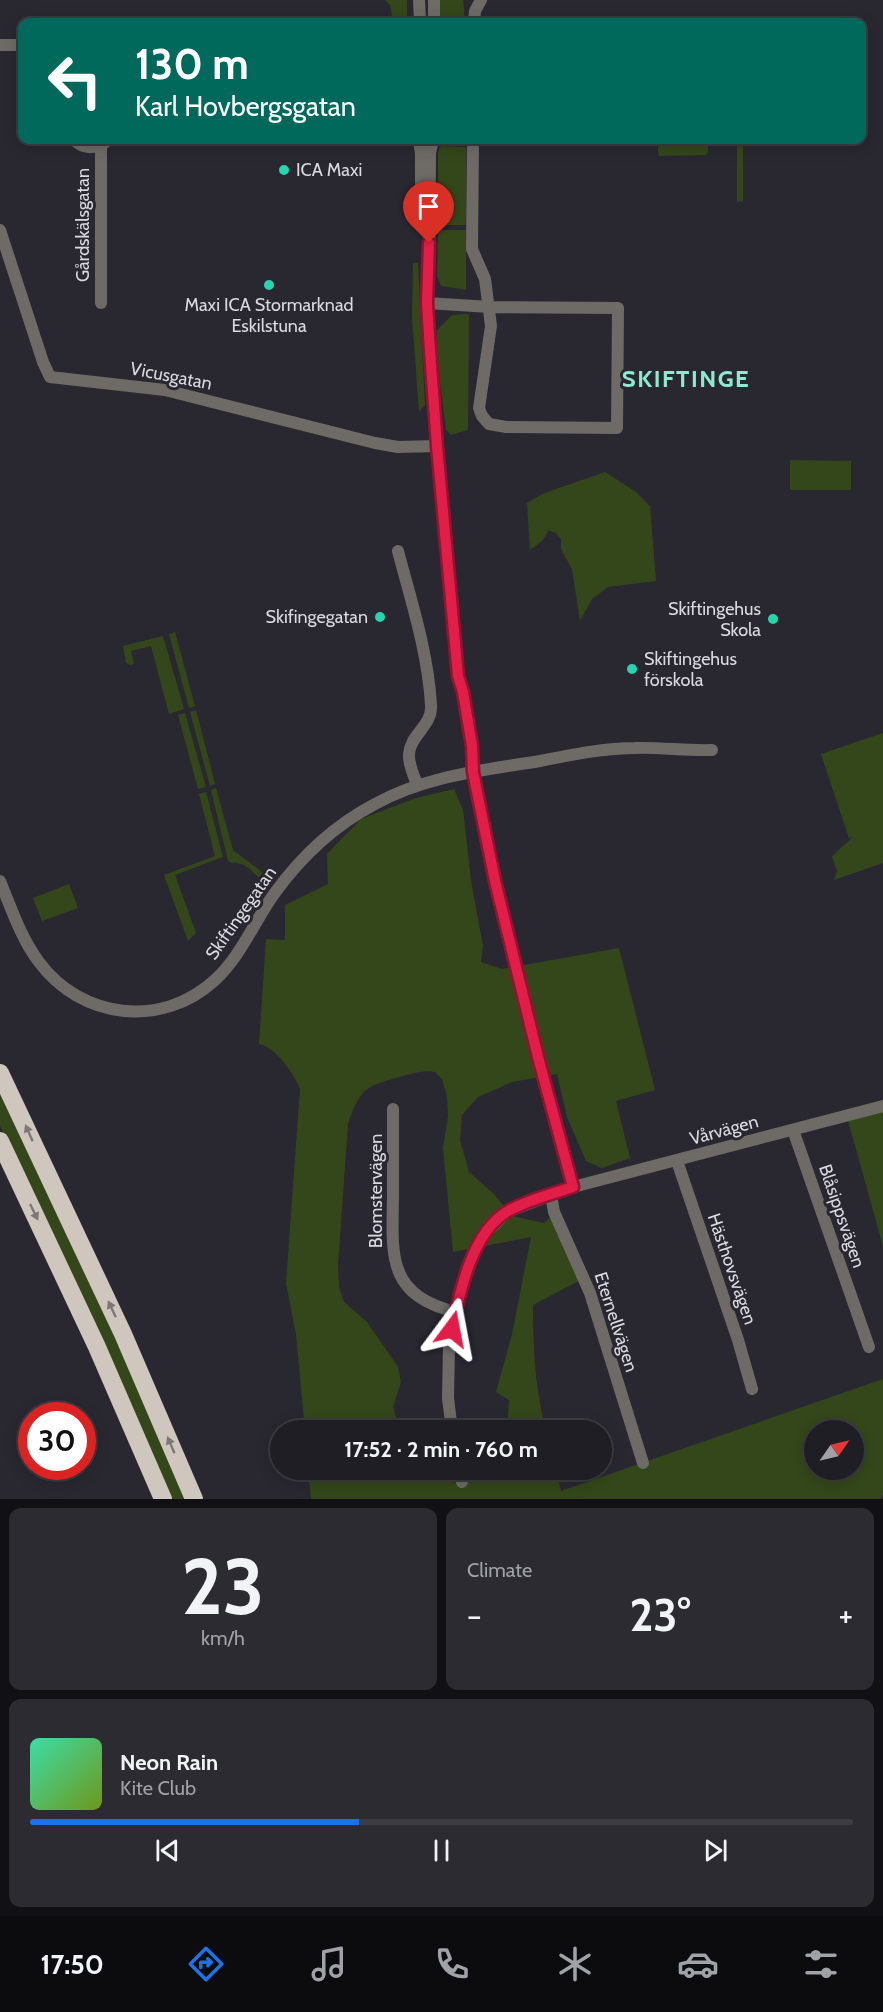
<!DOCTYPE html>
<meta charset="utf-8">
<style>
body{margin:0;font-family:Cabin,sans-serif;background:#2c2b32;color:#f1f3f6;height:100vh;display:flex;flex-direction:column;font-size:22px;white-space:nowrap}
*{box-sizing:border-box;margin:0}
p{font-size:20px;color:#a1a2a7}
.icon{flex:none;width:33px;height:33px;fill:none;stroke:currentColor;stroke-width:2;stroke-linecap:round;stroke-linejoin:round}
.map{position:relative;height:1499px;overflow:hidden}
.panel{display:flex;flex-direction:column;gap:9px;padding:9px;background:#111014;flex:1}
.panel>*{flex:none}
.banner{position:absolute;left:18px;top:18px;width:848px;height:126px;border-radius:12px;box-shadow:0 3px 15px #0003,0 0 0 2px #3c3c42;background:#00695c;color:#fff;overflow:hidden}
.needle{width:39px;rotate:56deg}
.buttons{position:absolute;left:804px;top:1420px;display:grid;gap:12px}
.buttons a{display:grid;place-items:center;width:60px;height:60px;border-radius:50%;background:#1f1e25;box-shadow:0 3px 15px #0003,0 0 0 2px #3c3c42;font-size:30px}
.speed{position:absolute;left:18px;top:1402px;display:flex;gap:12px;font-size:30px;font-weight:700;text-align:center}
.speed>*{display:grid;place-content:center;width:78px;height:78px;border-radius:50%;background:#1f1e25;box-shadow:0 3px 15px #0003,0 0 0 2px #3c3c42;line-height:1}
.speed .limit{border:9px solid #d22;background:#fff;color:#111}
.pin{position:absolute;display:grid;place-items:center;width:51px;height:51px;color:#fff;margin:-62px -26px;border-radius:50% 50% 50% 0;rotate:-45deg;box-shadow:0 0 6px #0007}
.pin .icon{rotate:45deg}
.me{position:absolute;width:66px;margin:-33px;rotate:13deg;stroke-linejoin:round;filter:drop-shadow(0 0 4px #0008)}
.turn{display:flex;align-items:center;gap:21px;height:126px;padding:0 18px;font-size:27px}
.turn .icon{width:78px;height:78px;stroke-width:2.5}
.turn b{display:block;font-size:42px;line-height:51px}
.big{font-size:45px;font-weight:700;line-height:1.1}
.panel .tile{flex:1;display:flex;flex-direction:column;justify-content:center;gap:9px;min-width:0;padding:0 21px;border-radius:12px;background:#2c2b32}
.panel .dial{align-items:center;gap:0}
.dial b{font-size:78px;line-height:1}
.song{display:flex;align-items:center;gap:18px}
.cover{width:72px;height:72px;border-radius:9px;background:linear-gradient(135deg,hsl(160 70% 55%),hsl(80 70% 35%))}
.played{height:6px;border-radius:3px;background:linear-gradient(90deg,#1a73e8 40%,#3c3c42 40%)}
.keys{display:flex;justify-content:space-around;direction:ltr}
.heat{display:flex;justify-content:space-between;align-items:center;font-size:33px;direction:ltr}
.panel .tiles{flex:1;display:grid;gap:9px;grid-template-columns:1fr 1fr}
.tile:last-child{grid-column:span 2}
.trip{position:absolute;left:270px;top:1420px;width:342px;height:60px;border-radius:30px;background:#1f1e25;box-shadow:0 3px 15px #0003,0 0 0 2px #3c3c42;font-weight:700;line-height:60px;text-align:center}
.dock{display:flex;height:96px;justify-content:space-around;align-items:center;background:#0c0c0f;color:#a1a2a7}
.dock .icon{width:42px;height:42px}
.dock .selected{color:#1a73e8}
.dock b{font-size:27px;color:#f1f3f6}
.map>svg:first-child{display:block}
</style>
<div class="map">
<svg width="883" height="1499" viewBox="0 0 883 1499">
<rect width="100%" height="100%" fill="#292831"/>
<!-- green -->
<g fill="#34471a" fill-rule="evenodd">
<polygon points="385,0 407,0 407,22 393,22 390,5"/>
<polygon points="437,0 463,0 465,22 436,22"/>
<polygon points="658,140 708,140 708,152 706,155 659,156 658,152"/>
<polygon points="737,140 743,140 743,201 737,202"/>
<polygon points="441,146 466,147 466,225 442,225 438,223 438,152"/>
<polygon points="442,230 466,230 466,290 441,286 437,276 438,233"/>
<polygon points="413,263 418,263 425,405 419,412 412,317"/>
<polygon points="469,314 468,430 451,435 446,430 437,358 437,330 452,315"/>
<polygon points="790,460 851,461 851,490 790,490"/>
<polygon points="605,472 636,492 650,506 656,581 608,587 592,599 580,621 572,569 561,549 561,539 557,534 549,530 542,541 530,550 527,503 542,494"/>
<polygon points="175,632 195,706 189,708 169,634"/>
<polygon points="163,636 184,709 169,714 151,646 131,651 134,664 130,665 126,663 123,646"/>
<polygon points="196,710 215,784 210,786 190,712"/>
<polygon points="185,713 206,787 198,789 178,715"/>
<polygon points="883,733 883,863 834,880 837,871 832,856 853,837 849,838 821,754"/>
<path d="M216,788L233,850L274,881C259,885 254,868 241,864C236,862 233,864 228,861L211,790Z"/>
<path d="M454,789L463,810L471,881L483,946L481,962L502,969L619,948L655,1090L616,1101L630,1158L602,1168L586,1161L567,1117L557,1074L512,1082L478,1097L462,1115L460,1140L469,1172L493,1193L512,1216L544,1223L558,1210L588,1276L533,1305C533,1351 535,1386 546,1431H507L509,1400L496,1392L512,1334L531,1237L453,1252L443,1148L448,1116L447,1097L442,1079L435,1072C424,1070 414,1073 403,1076C367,1086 360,1087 348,1124L338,1265L339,1287L344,1302L367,1322L398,1367L401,1382L393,1407L400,1431H305L296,1334L286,1283L300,1089C295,1075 275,1046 259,1044L266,939L285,940V905L328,884L327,854L361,819L416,798Z"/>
<polygon points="206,792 223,857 175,875 196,933 188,941 164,875 215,856 199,794"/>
<polygon points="69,884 78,908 42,921 33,898"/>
<path d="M0,1095C65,1228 129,1361 184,1499H170L38,1204L0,1126Z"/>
<polygon points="883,1107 883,1246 847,1117"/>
<path d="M883,1379V1495L880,1499H311L308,1470H410L412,1476L464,1484L511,1470H556L561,1491ZM814,1431H854V1470H814Z"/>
</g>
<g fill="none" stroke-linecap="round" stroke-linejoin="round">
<!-- minor -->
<g stroke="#6e6b67" stroke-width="12">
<polyline points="419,0 420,22"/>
<polyline points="434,22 434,0"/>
<polyline points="474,22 475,11 481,0"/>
<polyline points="0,45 22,45"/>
<path d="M74,140C84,150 98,149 108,140"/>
<polyline points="419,140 421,154 421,213"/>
<polyline points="433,140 430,153 429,277 427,303 437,446 458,676 463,692 472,746 473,772 495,881 538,1057 573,1187"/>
<polyline points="101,146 101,303"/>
<polyline points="0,230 43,362 50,377 165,390 375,443 398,447 437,446"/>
<polyline points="427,303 490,307 618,308 617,428 506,427 489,424 482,416 479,408 491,326 485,279 472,249 473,140"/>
<path d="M398,551C411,601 428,652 431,705C433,725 410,735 409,754C408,764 414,775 417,785"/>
<path d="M0,881C11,908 21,938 39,962C81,1019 162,1029 215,980C241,956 254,922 274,894C300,858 335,825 375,804C426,776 484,770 540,761C571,755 604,748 635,748C661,747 686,751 712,750"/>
<path d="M393,1109C393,1138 393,1167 393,1197C392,1256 387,1295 456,1312"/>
<polyline points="793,1130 869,1347"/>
<polyline points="677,1161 738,1340 752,1389"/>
<polyline points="551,1195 554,1212 590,1293 643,1463"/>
<polyline points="452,1431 448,1398 449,1345 456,1312 471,1257 485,1234 507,1212 573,1187 883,1106"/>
<polyline points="459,1470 462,1482"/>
</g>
<!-- highway -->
<g stroke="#cfc7bd" stroke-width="18">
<polyline points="0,1073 123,1334 194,1499"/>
<polyline points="0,1141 97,1347 163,1499"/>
</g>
</g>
<!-- one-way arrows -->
<defs><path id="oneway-solid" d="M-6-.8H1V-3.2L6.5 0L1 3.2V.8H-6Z" transform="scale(1.5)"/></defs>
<g fill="#7c7877">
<use href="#oneway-solid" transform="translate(29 1133) rotate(-114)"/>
<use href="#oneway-solid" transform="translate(34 1212) rotate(64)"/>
<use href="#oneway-solid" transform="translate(112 1309) rotate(-115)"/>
<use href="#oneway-solid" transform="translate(171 1445) rotate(-113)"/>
</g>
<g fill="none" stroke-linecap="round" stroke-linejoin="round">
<defs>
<path id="route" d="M429,243L427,303L430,351L437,446L458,676L463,692L472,746L473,772L495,881L538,1057L573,1187C552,1194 528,1200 508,1211C472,1232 460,1291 452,1329"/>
</defs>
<!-- route casing -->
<use href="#route" stroke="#92132f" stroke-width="15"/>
<!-- route -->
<use href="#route" stroke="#e11d48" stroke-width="10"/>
</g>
<!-- markers -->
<g fill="#26d5ae" stroke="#292831" stroke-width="2">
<circle cx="284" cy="170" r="6"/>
<circle cx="269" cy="285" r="6"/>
<circle cx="380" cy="617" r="6"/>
<circle cx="773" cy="619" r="6"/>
<circle cx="632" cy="669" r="6"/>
</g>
<g text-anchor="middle" stroke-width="6" stroke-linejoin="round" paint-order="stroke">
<!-- poi labels -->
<g font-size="18" fill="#dad9df" stroke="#292831" text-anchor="start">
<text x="296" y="176">ICA Maxi</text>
<text x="269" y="311" text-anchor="middle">Maxi ICA Stormarknad<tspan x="269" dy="21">Eskilstuna</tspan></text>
<text x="761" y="615" text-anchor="end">Skiftingehus<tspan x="761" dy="21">Skola</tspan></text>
<text x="368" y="623" text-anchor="end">Skifingegatan</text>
<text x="644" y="665">Skiftingehus<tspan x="644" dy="21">förskola</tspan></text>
</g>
<!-- street labels -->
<g font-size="18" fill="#dad9df" stroke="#292831">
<text transform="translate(83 225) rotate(-90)" y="6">Gårdskälsgatan</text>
<text transform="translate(171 376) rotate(11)" y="6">Vicusgatan</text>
<text transform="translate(241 913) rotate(-55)" y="6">Skiftingegatan</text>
<text transform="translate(724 1130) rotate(-15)" y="6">Vårvägen</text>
<text transform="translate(376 1191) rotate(-90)" y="6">Blomstervägen</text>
<text transform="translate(842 1216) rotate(71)" y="6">Blåsippsvägen</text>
<text transform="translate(732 1269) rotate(71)" y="6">Hästhovsvägen</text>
<text transform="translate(616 1322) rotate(72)" y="6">Eternellvägen</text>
</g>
<!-- district labels -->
<g font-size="24" font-weight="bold" letter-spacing="1.5" fill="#8cebce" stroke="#292831">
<text x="686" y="387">SKIFTINGE</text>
</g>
</g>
</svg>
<div class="buttons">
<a><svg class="needle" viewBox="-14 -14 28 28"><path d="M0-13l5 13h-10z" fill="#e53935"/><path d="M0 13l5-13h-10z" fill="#a1a2a7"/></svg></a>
</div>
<div class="speed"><div class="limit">30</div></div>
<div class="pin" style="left:429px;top:243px;background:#d93025"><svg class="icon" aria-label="arrive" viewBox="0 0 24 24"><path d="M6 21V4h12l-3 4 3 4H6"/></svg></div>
<svg class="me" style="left:452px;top:1329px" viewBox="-20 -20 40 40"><path d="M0-17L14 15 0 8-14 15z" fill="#e11d48" stroke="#fff" stroke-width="4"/></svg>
<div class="trip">17:52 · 2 min · 760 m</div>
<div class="banner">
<div class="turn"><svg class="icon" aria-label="left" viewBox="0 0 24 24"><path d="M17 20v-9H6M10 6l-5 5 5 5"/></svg><div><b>130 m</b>Karl Hovbergsgatan</div></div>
</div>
</div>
<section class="panel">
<div class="tiles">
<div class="tile dial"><b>23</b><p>km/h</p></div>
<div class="tile"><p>Climate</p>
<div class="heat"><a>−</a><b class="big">23°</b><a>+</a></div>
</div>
<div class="tile">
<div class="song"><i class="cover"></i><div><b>Neon Rain</b><p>Kite Club</p></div></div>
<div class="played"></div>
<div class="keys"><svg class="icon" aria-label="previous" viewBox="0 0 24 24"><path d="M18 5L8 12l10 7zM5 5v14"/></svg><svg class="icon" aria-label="pause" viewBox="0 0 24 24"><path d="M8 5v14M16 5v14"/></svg><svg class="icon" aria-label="next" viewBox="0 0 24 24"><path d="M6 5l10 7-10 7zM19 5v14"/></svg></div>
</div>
</div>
</section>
<nav class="dock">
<b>17:50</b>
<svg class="icon selected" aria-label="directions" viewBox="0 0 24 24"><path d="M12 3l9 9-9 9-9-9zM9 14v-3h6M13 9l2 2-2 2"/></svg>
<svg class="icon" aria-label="music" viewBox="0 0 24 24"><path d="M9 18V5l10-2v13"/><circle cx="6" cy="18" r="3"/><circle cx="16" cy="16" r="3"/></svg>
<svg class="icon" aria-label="phone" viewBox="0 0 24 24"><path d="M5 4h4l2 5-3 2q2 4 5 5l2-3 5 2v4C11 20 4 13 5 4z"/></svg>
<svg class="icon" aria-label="climate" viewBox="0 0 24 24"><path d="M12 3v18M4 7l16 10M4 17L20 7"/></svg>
<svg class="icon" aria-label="car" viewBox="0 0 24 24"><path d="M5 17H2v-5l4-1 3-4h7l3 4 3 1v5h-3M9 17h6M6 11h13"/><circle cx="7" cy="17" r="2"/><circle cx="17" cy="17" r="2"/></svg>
<svg class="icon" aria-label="filters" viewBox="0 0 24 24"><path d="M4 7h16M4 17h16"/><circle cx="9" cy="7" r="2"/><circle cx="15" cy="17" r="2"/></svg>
</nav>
